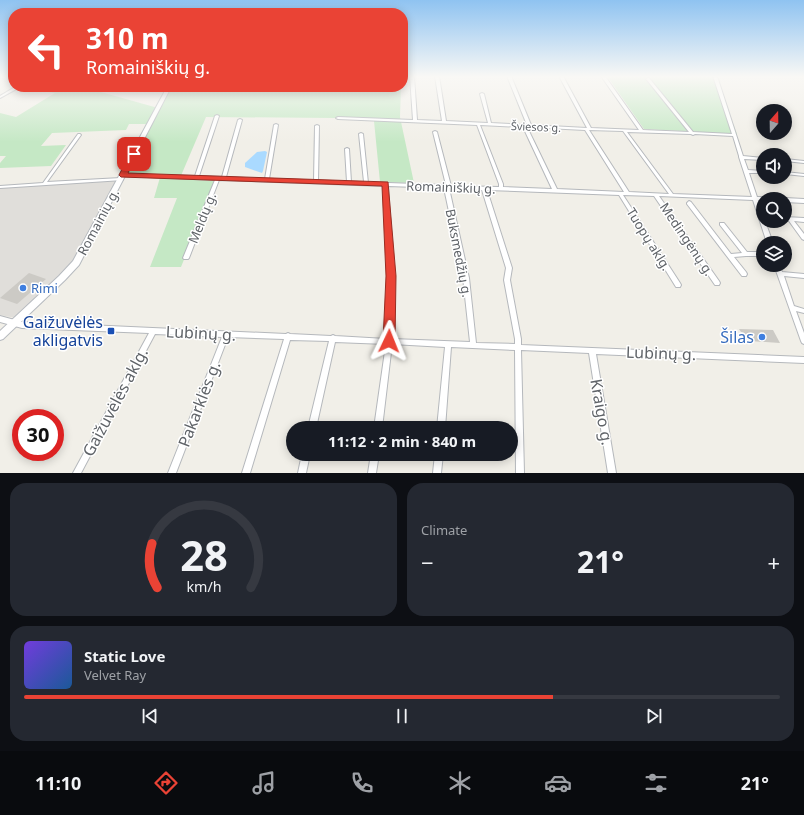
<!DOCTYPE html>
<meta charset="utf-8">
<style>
body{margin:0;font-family:"Noto Sans",sans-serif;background:#242831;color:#f1f3f6;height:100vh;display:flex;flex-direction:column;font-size:15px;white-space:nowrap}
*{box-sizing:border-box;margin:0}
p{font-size:13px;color:#9ea1a6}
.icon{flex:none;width:22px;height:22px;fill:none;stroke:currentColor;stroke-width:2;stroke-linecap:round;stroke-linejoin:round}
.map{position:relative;height:473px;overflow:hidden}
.side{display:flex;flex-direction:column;gap:10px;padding:10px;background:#0d0f14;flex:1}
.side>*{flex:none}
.hud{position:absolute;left:8px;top:8px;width:400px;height:84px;border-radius:16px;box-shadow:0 2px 10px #0003;background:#ea4335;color:#fff;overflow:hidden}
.needle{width:26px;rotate:20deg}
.tools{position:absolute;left:756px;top:104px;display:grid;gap:8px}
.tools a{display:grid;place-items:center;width:36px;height:36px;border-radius:50%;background:#171b24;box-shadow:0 2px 10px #0003;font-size:20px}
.speed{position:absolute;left:12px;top:409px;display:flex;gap:8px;font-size:20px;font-weight:700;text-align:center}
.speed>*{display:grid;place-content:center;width:52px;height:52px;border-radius:50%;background:#171b24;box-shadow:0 2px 10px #0003;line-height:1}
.speed .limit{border:6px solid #d22;background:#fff;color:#111}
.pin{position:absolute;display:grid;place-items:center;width:34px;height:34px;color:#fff;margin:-17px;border-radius:8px;box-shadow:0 2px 6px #0006}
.me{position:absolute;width:44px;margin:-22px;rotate:2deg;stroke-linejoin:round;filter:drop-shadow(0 0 3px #0008)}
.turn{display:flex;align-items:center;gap:14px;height:84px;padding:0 12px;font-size:18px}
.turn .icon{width:52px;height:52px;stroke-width:2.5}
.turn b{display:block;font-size:28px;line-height:34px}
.big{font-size:30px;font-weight:700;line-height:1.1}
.side .card{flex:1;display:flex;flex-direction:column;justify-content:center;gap:6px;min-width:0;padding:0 14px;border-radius:16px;background:#242831}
.side .dial{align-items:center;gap:0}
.dial svg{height:104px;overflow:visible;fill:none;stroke:#363941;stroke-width:7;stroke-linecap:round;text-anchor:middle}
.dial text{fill:#f1f3f6;stroke:none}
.song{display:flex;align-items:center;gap:12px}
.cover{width:48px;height:48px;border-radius:6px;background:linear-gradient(135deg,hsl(260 70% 55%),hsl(210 70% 35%))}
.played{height:4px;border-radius:2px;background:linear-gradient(90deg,#ea4335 70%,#363941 70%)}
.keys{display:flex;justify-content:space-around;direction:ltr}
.heat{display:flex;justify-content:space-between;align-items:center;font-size:22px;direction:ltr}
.side .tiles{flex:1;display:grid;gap:10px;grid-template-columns:1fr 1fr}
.card:last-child{grid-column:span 2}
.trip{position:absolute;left:286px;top:421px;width:232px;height:40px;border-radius:20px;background:#171b24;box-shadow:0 2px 10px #0003;font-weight:700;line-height:40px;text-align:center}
.menu{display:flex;height:64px;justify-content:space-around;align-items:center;background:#090b0e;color:#9ea1a6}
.menu .icon{width:28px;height:28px}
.menu .current{color:#ea4335}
.menu b{font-size:18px;color:#f1f3f6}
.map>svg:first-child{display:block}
</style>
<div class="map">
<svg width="804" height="473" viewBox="0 0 804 473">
<rect width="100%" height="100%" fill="#f1efe8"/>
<!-- industrial -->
<polygon fill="#e0deda" points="118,181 76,260 16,318 0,315 0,188"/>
<!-- green -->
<g fill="#c5e8c5">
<polygon points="607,76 715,76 737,134 644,129"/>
<polygon points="18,87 83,87 158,108 169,87 401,87 400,117 414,183 380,182 374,121 337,118 206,117 180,178 216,180 181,267 150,267 177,198 154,198 161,174 122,173 146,124 129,124 126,130 52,133 41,146 66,145 51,166 0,168 0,163 6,156 0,156 0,113 16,117 55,93"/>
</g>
<!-- water -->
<polygon fill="#aadaff" points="265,151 267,152 263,171 262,173 245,167 245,163 257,152"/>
<!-- building -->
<g fill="#cccac5">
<polygon points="29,273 46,279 17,304 0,298"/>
<polygon points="739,329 773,330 780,343 749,341 744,333 741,332"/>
</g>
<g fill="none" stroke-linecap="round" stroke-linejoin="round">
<defs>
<g id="street">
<path d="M410,76H414L417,120L442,121L435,76H439L446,121L488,123L480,94L482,93L484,94L491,123L527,125L507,76H511L531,125L587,128L559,76H563L591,128L639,130L601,76H605L643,130L689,132L647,80L646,79L648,78H649L693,132L732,134L713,76H717L743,156L763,158V160L744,159L748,170L763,171V173H749L757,197H776L778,199H763V200H758L763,215V221H765L773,243H767L753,200L659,196L719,281L720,283L719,285H715L654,196L623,195L680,283L681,285L680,287H676L619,195L487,190L512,268L510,280L521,339V345L804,357V363L596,354L616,473H608L589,353L521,350L524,473H516L515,350L451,347L445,428H437L445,347L392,344L382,428H374L386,344L335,342L316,428H308L329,341L290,340L250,473H242L284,339L228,337L176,473H168L222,337L155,334L81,473H73L149,333L22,328L0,322V316L22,322L286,334L288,333L290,334L331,336L333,335L335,336L386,339L388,276L384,186L219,180L189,258L188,259H184L183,258L215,180L123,176L121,175L123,174L195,176L215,116L217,115L219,116L199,176L222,177L238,120L240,119L242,120L226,177L265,179L274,125L276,124L278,125L269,179L314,181L315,126L317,125L319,126L318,181L347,182L345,149L347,148L349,149L351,182H364L359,134L361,133L363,134L368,183H388L444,185H446L433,132L435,131L437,132L451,186L499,187V184L477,125L338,119L336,118L338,117L413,120ZM480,125L523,127L552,189L503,187V184ZM527,127L585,130L624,192L557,189ZM589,130L623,131L669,194L629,192ZM627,132L691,134L693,135L695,134L733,136L739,156V157L752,197L673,194ZM388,186L444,188L463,278L470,342L392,339L394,276ZM449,188L482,190L506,268L504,280L515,339V344L476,343L469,278Z"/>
<polygon points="15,87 20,87 0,98 0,96"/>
<polygon points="78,134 80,134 81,135 47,182 121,178 123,179 123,180 0,188 0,186 43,183"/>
<polygon points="785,159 804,161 804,163 785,161"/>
<polygon points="785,172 804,174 804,176 785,174"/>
<polygon points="785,198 804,199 804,203 785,202 785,199 783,199"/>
<polygon points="689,201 691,202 731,254 742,253 720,225 720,223 724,223 747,252 763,252 763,256 746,256 734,257 746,272 747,274 746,276 742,276 687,204 687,203"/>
<polygon points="785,217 804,218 804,222 794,221 804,234 804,240 802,239 789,221 785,221"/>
<polygon points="774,265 780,265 782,272 804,274 804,278 784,276 794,306 804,309 804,313 796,311 804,333 804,344 802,343 801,341"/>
<polygon points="302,454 310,454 306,473 298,473"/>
<polygon points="371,454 379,454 376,473 368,473"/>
<polygon points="435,454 443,454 441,473 433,473"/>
</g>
<polygon id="secondary" points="167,87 171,87 79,265 65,280 3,339 0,340 0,331 59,276 73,261"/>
</defs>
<!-- street casing -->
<use href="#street" stroke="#b5b8bc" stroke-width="2"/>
<!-- secondary casing -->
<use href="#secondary" stroke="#b6babf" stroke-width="2"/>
<!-- street -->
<use href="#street" fill="#fff" fill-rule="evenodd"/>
<!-- secondary -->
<use href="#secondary" fill="#fff" fill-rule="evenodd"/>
</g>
<!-- sky -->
<linearGradient id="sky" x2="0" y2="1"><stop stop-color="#8fc3f1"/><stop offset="0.54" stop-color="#f9f8f5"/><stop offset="1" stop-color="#f9f8f5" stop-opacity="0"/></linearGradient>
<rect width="804" height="142" fill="url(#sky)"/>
<!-- route -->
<polygon fill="#ea4335" stroke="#982c22" points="134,151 138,154 128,173 388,182 396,276 395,341 393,345 389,346 385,345 383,341 386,276 382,186 121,177 119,175 130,154"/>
<!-- markers -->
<g fill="#3f7fe0" stroke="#fff" stroke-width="1.5">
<circle cx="23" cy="288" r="4"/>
<circle cx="762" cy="337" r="4"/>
</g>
<rect fill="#1a4fb4" stroke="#fff" stroke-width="1.5" x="107" y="327" width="8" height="8" rx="2"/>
<g text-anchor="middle" stroke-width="3" stroke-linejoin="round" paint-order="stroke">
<!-- far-street labels -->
<g font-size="11" fill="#5f6368" stroke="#fff">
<text transform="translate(536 127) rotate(2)" y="4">Šviesos g.</text>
</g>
<!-- street labels -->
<g font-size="13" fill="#5f6368" stroke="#fff">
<text transform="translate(451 187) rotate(2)" y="5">Romainiškių g.</text>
<text transform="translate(202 218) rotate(-68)" y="5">Meldų g.</text>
<text transform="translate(98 222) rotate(-62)" y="5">Romainių g.</text>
<text transform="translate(649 239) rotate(58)" y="5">Tuopų aklg.</text>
<text transform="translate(687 239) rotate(56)" y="5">Medingėnų g.</text>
<text transform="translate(459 253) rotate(79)" y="5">Buksmedžių g.</text>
</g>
<!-- shop labels -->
<g font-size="13" fill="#366cbe" stroke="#fff" text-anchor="start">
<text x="31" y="293">Rimi</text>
</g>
<!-- near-transit labels -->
<g font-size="16" fill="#164399" stroke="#fff" text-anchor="end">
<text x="103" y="328">Gaižuvėlės<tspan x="103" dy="18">akligatvis</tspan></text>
</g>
<!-- near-street labels -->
<g font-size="16" fill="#5f6368" stroke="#fff">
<text transform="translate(201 333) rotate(3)" y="6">Lubinų g.</text>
<text transform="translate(661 353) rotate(2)" y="6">Lubinų g.</text>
<text transform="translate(115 402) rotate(-62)" y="6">Gaižuvėlės aklg.</text>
<text transform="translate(199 404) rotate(-69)" y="6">Pakarklės g.</text>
<text transform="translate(602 412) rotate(80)" y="6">Kraigo g.</text>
</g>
<!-- near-shop labels -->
<g font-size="16" fill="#366cbe" stroke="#fff" text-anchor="end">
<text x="754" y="343">Šilas</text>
</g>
</g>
</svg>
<div class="tools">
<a><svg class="needle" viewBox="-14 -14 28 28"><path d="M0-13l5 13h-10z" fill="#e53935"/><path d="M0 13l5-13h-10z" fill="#9ea1a6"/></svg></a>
<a><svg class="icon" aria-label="sound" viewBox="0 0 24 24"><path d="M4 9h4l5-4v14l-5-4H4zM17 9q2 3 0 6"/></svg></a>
<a><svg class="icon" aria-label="search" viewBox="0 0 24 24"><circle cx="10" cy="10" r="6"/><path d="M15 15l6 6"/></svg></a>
<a><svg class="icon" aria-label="layers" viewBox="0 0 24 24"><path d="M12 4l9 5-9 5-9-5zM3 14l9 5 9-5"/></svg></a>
</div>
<div class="speed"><div class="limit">30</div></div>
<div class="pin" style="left:134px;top:154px;background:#d93025"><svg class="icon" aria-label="arrive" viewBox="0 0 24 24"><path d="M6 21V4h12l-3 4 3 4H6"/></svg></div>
<svg class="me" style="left:389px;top:341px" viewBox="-20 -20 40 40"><path d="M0-17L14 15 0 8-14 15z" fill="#ea4335" stroke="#fff" stroke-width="4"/></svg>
<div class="trip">11:12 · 2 min · 840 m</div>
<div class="hud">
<div class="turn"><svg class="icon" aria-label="left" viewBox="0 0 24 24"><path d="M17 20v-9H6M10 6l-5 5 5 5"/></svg><div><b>310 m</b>Romainiškių g.</div></div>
</div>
</div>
<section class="side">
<div class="tiles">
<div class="card dial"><svg viewBox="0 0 100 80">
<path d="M14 69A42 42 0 1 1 86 69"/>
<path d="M14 69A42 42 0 0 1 10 35" stroke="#ea4335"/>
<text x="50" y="56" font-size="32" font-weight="700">28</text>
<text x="50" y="72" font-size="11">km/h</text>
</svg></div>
<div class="card"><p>Climate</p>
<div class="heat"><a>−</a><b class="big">21°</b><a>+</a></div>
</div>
<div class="card">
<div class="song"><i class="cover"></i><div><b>Static Love</b><p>Velvet Ray</p></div></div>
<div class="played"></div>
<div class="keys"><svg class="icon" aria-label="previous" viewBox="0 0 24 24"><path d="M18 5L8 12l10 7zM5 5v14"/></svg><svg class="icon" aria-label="pause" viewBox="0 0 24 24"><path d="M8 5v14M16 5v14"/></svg><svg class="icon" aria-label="next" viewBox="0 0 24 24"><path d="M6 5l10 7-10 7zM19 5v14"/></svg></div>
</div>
</div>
</section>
<nav class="menu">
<b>11:10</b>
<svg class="icon current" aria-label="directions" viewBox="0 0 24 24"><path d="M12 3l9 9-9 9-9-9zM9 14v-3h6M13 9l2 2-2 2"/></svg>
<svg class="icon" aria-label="music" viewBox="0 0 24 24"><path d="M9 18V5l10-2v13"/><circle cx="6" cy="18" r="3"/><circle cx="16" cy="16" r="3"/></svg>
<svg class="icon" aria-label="phone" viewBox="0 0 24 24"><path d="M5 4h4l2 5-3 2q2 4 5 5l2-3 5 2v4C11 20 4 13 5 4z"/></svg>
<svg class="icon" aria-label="climate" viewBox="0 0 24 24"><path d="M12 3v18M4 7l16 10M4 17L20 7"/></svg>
<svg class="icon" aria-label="car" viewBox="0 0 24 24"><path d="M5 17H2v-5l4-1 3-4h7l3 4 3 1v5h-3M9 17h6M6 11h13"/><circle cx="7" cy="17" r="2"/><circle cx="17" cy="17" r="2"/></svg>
<svg class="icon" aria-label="filters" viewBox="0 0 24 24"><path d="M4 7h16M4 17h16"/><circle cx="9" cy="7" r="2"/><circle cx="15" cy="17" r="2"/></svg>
<b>21°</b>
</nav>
